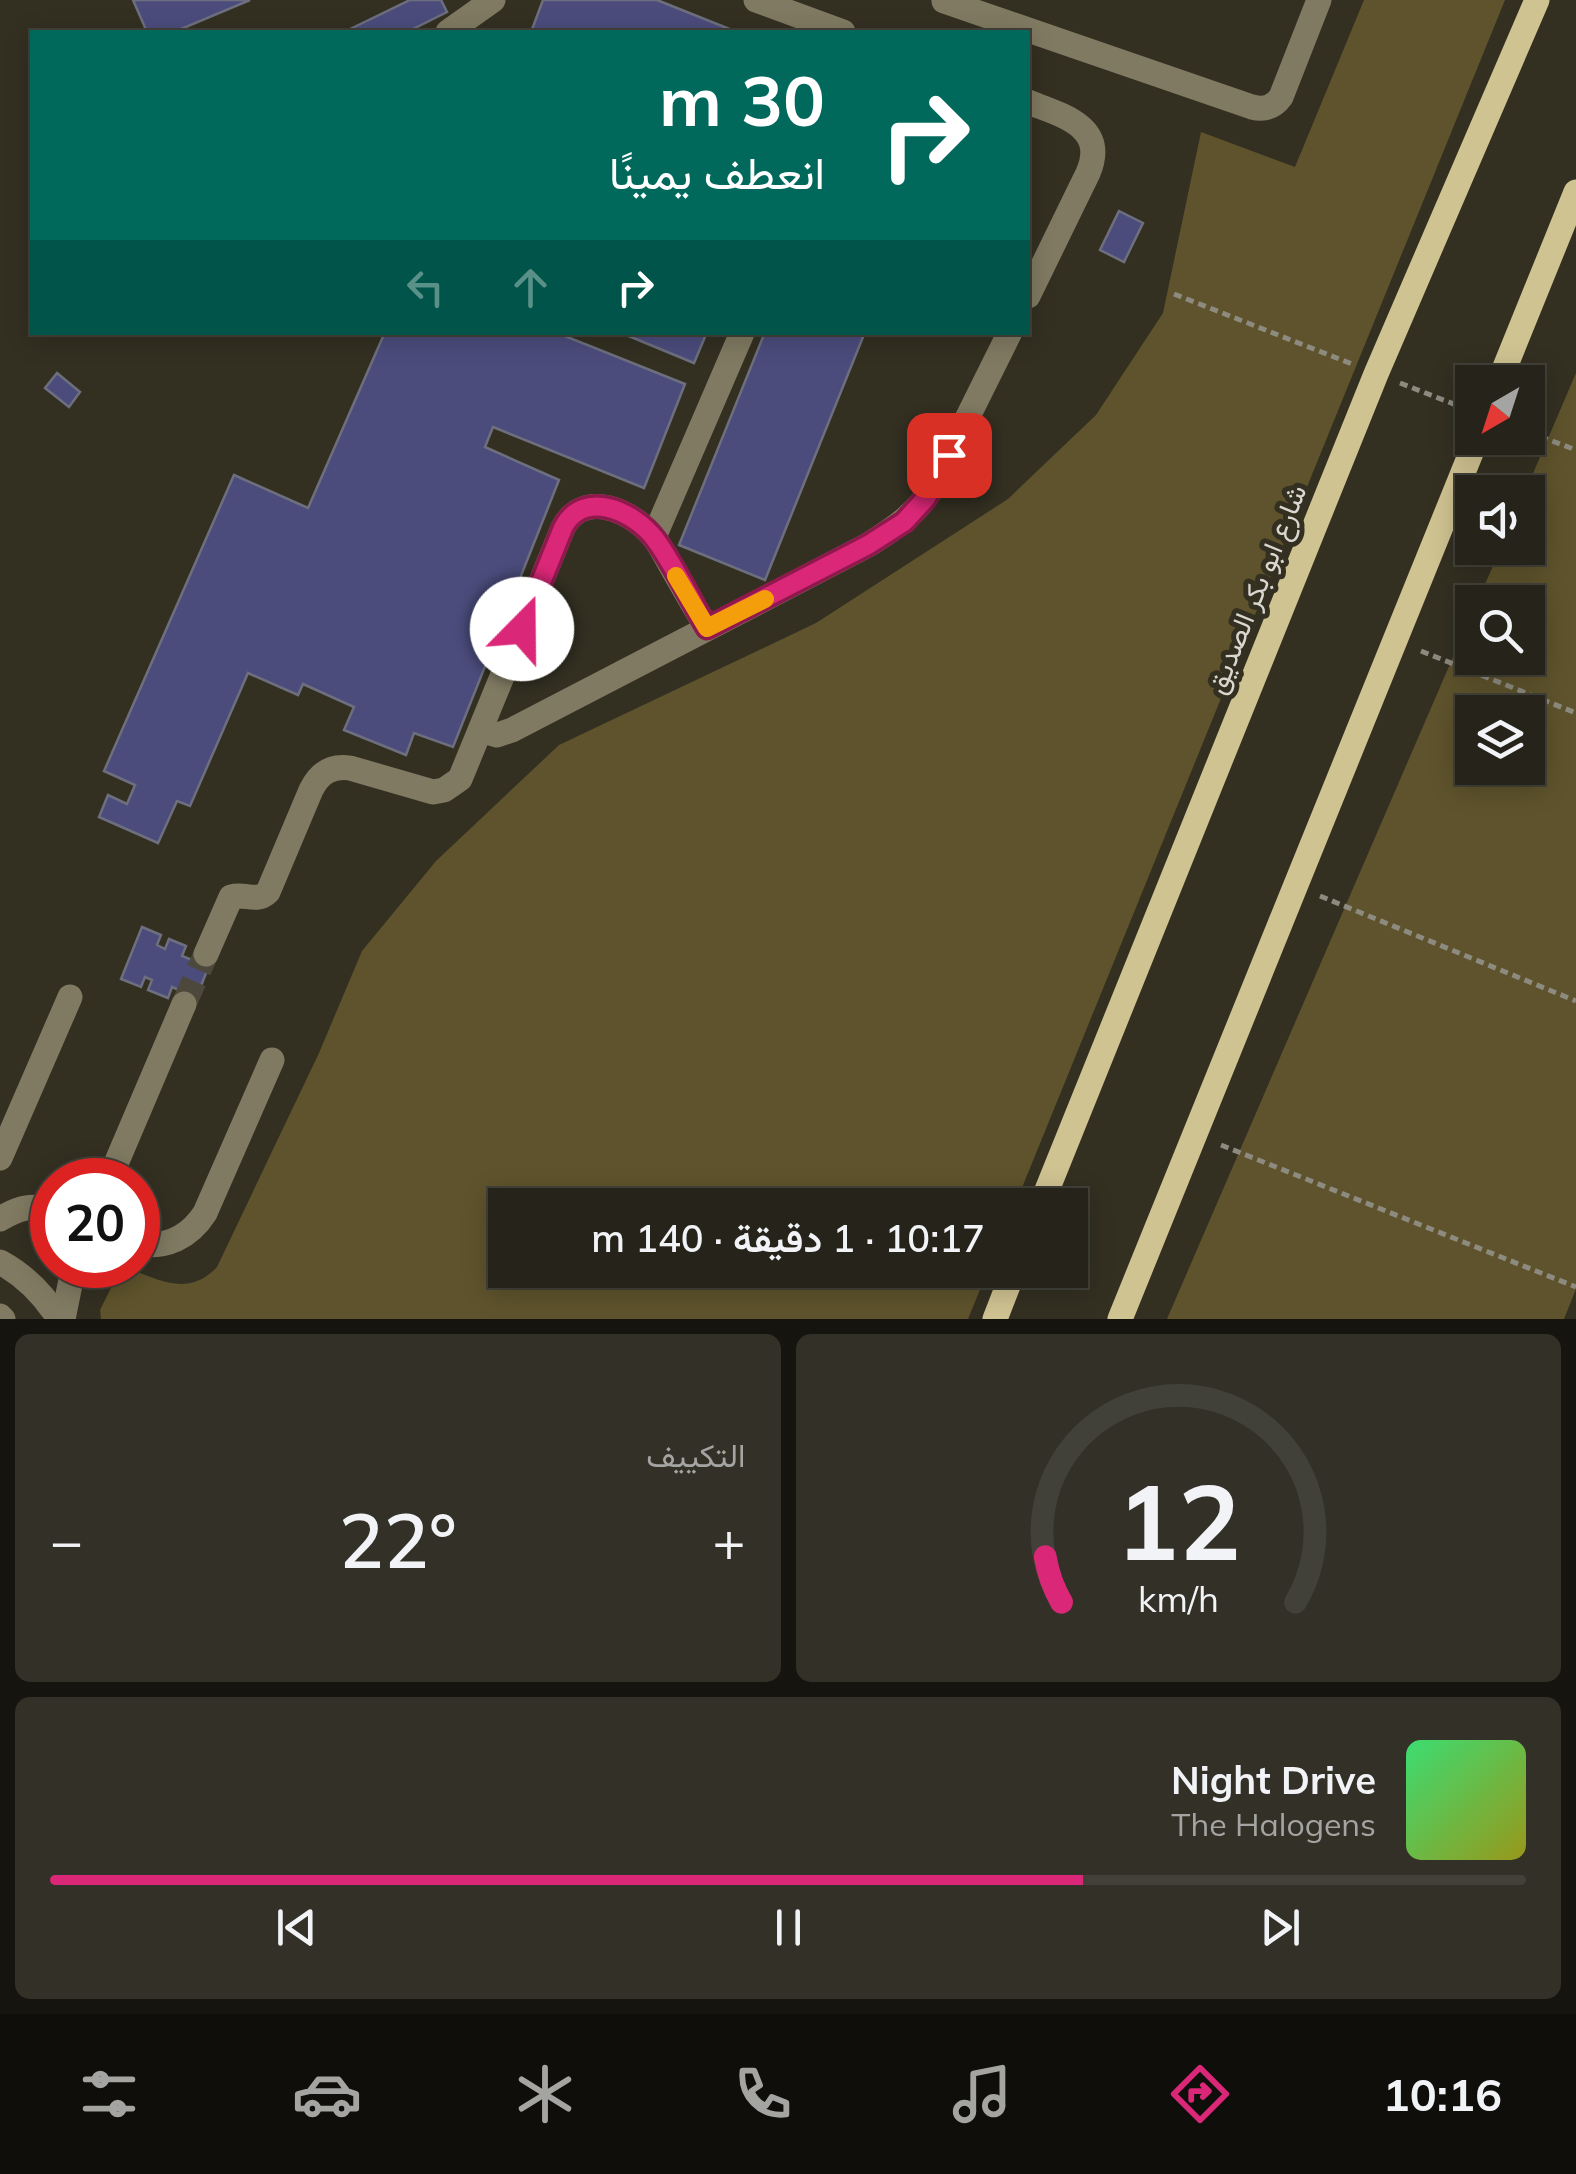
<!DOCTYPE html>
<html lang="ar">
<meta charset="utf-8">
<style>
body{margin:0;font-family:Mulish,Vazirmatn,sans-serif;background:#323027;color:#f1f3f6;direction:rtl;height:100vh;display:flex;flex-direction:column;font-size:38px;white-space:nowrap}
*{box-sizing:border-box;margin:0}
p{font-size:32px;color:#a4a4a2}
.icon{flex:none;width:55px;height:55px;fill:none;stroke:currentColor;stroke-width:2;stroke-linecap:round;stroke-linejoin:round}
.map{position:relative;height:1319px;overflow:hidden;direction:ltr}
.sheet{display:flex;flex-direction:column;gap:15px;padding:15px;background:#15140e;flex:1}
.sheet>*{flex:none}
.hud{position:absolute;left:30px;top:30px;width:1000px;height:305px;border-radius:0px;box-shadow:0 5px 25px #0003,0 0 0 2px #424139;direction:rtl;background:#00695c;color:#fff;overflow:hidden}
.needle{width:65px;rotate:219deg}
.tools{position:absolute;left:1455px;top:365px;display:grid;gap:20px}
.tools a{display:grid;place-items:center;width:90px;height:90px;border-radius:0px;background:#26241a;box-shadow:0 5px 25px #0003,0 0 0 2px #424139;font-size:50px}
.speed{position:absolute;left:30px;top:1158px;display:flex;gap:20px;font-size:50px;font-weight:700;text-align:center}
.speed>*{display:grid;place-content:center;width:130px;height:130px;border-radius:50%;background:#26241a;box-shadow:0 5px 25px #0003,0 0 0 2px #424139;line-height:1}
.speed .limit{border:15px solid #d22;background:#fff;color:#111}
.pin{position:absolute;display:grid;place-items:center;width:85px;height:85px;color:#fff;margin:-42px;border-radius:20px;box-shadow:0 5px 15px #0006}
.me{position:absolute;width:110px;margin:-55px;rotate:22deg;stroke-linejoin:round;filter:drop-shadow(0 0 8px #0008)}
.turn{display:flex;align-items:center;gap:35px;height:210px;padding:0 40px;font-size:45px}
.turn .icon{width:130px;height:130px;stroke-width:2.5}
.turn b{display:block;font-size:70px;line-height:85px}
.lanes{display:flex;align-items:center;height:95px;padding:0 40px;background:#0003;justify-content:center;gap:50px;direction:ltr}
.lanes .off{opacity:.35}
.big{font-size:75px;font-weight:600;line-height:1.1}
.sheet .card{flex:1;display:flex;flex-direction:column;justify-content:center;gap:15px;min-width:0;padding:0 35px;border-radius:15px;background:#323027}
.sheet .dial{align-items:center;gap:0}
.dial svg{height:260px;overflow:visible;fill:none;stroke:#424139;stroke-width:7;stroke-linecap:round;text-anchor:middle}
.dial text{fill:#f1f3f6;stroke:none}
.song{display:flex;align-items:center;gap:30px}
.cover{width:120px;height:120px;border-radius:15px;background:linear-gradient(135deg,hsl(140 70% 55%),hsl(60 70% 35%))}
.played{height:10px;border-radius:5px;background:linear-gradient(90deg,#db2777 70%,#424139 70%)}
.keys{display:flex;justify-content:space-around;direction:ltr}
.heat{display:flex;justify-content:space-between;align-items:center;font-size:55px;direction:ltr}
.sheet .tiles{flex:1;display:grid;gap:15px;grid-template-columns:1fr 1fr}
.card:last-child{grid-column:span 2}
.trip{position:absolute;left:488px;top:1188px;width:600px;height:100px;border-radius:0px;background:#26241a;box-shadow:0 5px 25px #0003,0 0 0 2px #424139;font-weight:600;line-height:100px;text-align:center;direction:rtl}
.tab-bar{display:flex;height:160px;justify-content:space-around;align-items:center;background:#0f0e0a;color:#a4a4a2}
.tab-bar .icon{width:70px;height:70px}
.tab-bar .current{color:#db2777}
.tab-bar b{font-size:45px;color:#f1f3f6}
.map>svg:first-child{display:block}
</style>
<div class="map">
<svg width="1576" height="1319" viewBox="0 0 1576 1319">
<rect width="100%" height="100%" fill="#333022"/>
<!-- green -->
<g fill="#5e532c" fill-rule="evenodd">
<path d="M1364,0H1505L1015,1205H505V1270H988L968,1319H101L100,1310L122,1266C156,1278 187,1299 217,1267L319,1053L362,951L436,861L559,745L816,623L1008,499L1096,415L1163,313L1201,132L1295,167Z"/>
<path d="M1576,373V1289L1564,1319H1167L1472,613V658H1528V602H1477L1501,548H1528V492H1525ZM1472,712H1528V768H1472Z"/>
</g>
<!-- building -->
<g fill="#4b4c7c" stroke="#6d6f7e" stroke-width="2.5">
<polygon points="133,0 250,0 174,32 147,32"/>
<polygon points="410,0 441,0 447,12 407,32 344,32"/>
<polygon points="543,0 657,0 737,32 531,32"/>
<polygon points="1119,211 1143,223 1124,262 1100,250"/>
<polygon points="385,332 555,332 685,384 644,488 493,427 485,447 559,480 453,747 414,733 406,755 344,730 354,707 303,684 298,695 248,673 190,806 177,801 158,843 99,817 108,795 127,804 135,785 104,771 234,475 308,508"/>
<polygon points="619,332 707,332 694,363"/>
<polygon points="765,332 865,332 765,580 679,545"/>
<polygon points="57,373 80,392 69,407 45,388"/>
<polygon points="142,927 161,935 157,945 165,949 169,939 186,946 182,956 192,960 196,950 213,956 192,1008 175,1001 179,990 172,987 168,998 148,990 152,980 145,977 141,987 121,979"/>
</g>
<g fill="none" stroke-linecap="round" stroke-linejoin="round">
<!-- minor-tunnel -->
<polyline stroke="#4c493c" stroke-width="25" stroke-dasharray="25 12" stroke-linecap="butt" points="184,1004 206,954"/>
<!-- path -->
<g stroke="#8d8b80" stroke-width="5" stroke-dasharray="8 5" stroke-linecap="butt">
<polyline points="1174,294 1352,364"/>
<polyline points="1400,383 1469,410"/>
<polyline points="1528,432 1576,450"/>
<polyline points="1421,651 1576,713"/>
<polyline points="1320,896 1576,1001"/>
<polyline points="1221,1145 1576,1287"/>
</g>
<!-- minor -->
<g stroke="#807a62" stroke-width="25">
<polyline points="756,0 843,32"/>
<path d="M944,1L1252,107C1264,110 1273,108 1281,97L1319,0"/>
<polyline points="448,32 493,0"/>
<path d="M1028,102C1061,115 1108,126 1088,173L1028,296"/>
<polyline points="654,537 742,333"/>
<path d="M481,730L497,735L512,730L868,545C895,528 918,513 934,485L1010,332"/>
<path d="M206,954L231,897C245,893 257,903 268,892L311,790C319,774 331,765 350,768L433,792L444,790L460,779L563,528C583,488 634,511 655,539C661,547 666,557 671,566C683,587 695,608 707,628"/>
<polyline points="0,1158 70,997"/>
<polyline points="109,1180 184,1004"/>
<path d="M0,1219C18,1208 32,1204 52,1210"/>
<path d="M138,1244C166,1248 189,1238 205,1213L272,1060"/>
<path d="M0,1262C26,1276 44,1295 59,1319"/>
<polyline points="0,1316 3,1319"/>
<polyline points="63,1319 74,1265"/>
</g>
<!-- major -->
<g stroke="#d0c392" stroke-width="25">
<polyline points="1499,382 1576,192"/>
<polyline points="1041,1205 1376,374 1537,0"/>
<polyline points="995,1319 1014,1270"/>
<polyline points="1120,1319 1477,438"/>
</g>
</g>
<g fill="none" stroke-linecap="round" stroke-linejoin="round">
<defs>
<path id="route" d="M522,629L563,528C583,488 634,511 655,539C673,563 691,601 707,628L868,545L904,522L926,498L949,455"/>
</defs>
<!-- route casing -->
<use href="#route" stroke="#8e194d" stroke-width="25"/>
<!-- route -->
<use href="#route" stroke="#db2777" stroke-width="18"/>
<!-- slow -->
<polyline stroke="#f59e0b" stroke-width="18" points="676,576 707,628 765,599"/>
</g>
<g text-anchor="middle" stroke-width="10" stroke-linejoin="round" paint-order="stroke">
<!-- street labels -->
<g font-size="28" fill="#d9d7cf" stroke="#333022">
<text transform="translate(1256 589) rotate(-68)" y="10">شارع ابو بكر الصديق</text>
</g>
</g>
</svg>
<div class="tools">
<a><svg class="needle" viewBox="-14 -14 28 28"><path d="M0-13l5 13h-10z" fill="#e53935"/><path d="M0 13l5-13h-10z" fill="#a4a4a2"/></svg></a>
<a><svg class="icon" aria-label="sound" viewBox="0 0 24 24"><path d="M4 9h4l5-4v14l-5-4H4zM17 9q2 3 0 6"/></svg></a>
<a><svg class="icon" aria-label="search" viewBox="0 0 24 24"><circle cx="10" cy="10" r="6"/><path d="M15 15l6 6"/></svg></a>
<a><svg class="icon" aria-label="layers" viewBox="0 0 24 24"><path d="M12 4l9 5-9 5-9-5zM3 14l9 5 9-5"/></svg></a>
</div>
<div class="speed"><div class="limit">20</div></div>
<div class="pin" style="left:949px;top:455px;background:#d93025"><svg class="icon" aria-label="arrive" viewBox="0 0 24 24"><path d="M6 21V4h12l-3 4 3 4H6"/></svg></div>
<svg class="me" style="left:522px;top:629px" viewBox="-20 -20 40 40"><circle r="19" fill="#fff"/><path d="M0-13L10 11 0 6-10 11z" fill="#db2777"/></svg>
<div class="trip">10:17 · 1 دقيقة · 140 m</div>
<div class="hud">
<div class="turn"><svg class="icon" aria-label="right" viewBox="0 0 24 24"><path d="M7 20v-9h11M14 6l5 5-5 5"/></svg><div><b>30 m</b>انعطف يمينًا</div></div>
<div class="lanes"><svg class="icon off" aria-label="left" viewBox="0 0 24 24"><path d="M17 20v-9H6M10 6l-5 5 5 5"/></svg><svg class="icon off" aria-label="ahead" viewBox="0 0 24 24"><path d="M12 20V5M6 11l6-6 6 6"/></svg><svg class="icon" aria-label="right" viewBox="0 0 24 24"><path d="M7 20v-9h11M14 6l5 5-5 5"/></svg></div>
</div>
</div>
<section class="sheet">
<div class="tiles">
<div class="card dial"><svg viewBox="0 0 100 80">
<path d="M14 69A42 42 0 1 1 86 69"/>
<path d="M14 69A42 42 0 0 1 9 55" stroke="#db2777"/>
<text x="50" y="56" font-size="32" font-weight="700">12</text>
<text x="50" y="72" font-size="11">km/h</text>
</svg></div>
<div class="card"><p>التكييف</p>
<div class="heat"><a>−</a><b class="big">22°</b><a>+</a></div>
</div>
<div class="card">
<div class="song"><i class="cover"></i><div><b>Night Drive</b><p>The Halogens</p></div></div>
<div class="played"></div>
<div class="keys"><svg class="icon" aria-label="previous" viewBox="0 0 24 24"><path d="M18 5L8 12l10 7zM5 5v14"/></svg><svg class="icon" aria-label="pause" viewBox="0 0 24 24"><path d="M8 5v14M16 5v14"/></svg><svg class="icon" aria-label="next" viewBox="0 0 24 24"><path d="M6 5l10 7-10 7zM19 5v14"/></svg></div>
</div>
</div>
</section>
<nav class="tab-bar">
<b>10:16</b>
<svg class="icon current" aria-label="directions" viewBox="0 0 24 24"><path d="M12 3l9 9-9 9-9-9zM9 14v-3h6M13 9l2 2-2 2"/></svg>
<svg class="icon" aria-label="music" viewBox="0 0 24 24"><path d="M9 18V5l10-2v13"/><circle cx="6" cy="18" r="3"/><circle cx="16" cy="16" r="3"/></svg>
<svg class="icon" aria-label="phone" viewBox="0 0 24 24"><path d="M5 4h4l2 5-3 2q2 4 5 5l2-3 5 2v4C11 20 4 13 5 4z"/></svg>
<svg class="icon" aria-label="climate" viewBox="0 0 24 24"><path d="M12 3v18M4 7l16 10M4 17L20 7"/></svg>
<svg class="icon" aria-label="car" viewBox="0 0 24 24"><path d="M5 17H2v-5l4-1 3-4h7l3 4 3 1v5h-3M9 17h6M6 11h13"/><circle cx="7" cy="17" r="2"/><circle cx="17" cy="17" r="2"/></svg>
<svg class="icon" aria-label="filters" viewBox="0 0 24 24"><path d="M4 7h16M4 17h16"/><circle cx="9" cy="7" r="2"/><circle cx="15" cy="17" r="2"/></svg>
</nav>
